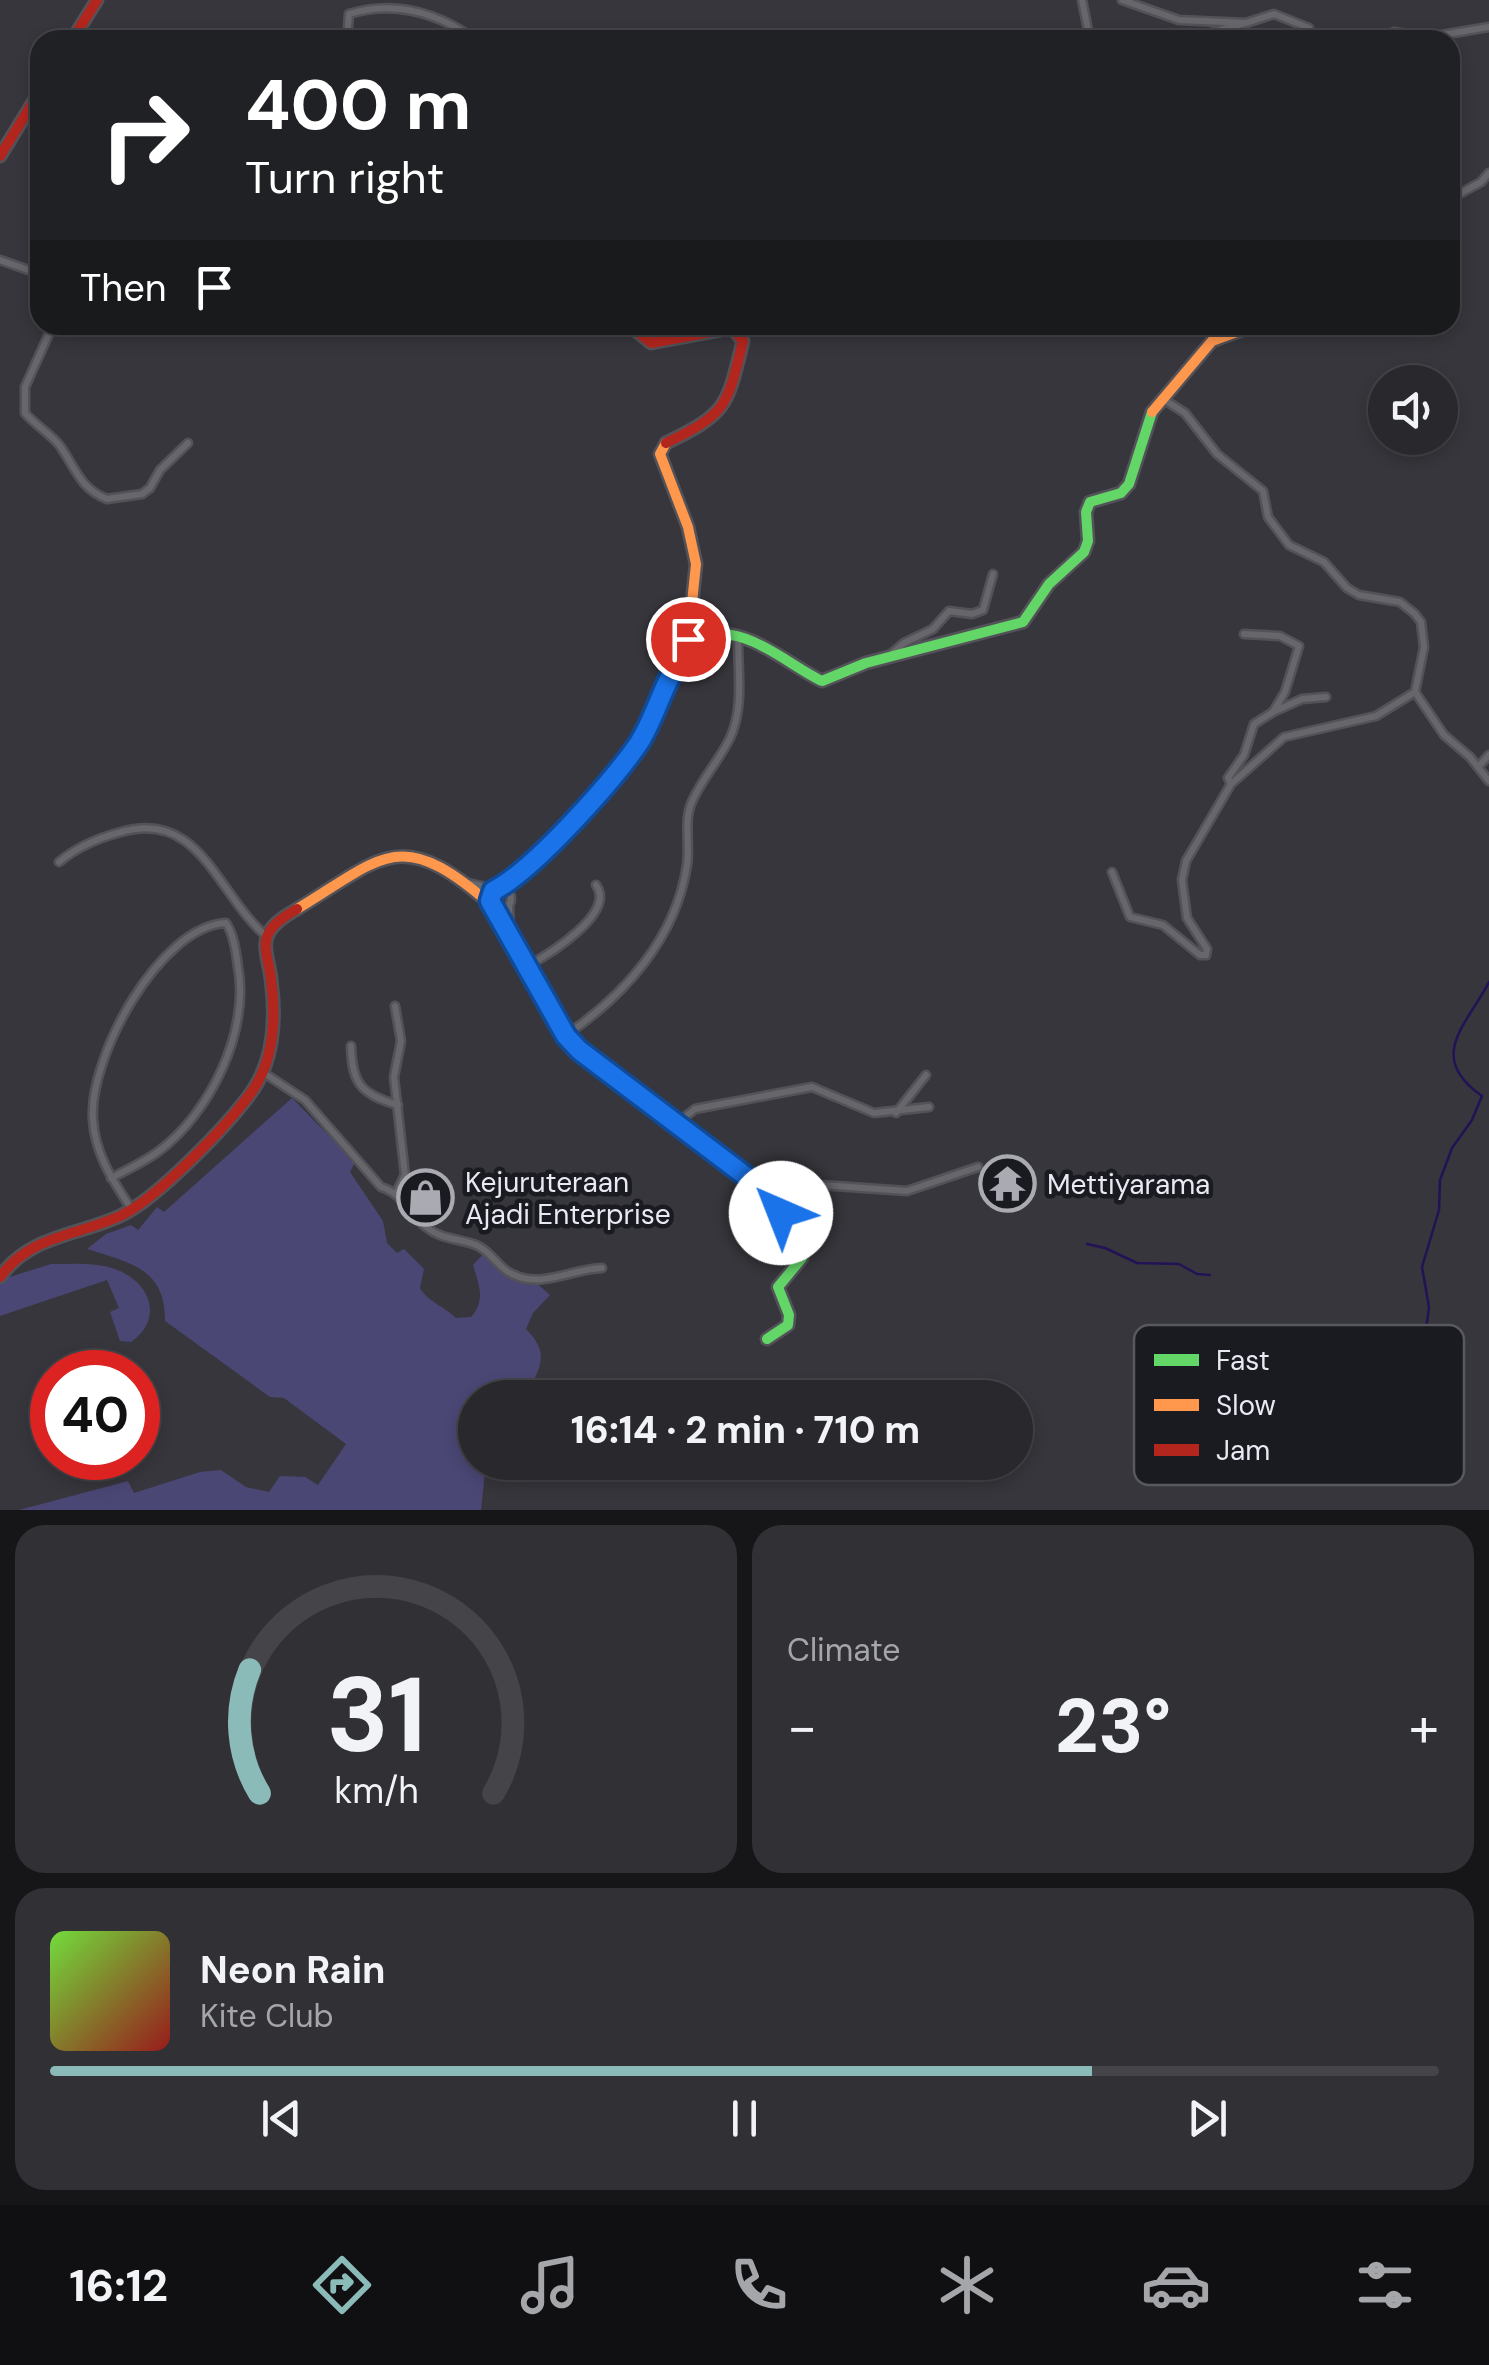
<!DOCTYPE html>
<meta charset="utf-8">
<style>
body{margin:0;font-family:"DM Sans",sans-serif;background:#303035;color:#f1f3f6;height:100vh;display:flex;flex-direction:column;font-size:38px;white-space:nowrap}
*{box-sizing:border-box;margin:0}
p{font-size:32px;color:#a5a6aa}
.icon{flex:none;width:55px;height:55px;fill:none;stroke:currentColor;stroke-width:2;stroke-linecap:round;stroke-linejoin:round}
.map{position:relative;height:1510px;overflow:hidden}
.sheet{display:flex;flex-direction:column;gap:15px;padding:15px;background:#161619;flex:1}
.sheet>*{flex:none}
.guide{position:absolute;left:30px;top:30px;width:1430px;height:305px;border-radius:30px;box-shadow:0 5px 15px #0003,0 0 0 2px #444449;background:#202124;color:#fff;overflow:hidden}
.tools{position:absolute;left:1368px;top:365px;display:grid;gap:20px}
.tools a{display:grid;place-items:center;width:90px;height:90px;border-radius:50%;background:#28282d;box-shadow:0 5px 15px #0003,0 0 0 2px #444449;font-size:50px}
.speed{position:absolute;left:30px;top:1350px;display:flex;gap:20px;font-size:50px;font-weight:700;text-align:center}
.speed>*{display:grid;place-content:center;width:130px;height:130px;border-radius:50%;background:#28282d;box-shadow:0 5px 15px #0003,0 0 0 2px #444449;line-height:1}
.speed .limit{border:15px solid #d22;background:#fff;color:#111}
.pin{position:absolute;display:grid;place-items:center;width:85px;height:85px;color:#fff;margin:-42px;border:5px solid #fff;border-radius:50%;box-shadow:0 2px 10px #0007}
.me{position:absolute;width:110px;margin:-55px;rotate:316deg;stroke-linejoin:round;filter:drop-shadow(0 0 8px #0008)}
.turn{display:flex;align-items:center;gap:35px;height:210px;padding:0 50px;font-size:45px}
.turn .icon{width:130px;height:130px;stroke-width:2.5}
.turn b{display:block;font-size:70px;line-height:85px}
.then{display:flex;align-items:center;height:95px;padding:0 50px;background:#0003;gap:20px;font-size:38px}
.big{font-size:75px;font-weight:800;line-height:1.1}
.sheet .widget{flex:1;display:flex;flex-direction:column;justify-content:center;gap:15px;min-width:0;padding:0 35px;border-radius:30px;background:#303035}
.sheet .dial{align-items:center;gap:0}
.dial svg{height:260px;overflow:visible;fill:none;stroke:#444449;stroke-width:7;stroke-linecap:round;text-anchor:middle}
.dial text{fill:#f1f3f6;stroke:none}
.song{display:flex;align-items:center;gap:30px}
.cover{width:120px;height:120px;border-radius:15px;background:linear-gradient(135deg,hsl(100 70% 55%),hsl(0 70% 35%))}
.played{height:10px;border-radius:5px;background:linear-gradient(90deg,#8bbbb9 75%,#444449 75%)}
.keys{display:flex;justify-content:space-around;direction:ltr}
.heat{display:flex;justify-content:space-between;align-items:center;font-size:55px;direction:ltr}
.sheet .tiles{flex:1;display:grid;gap:15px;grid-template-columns:1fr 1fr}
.widget:last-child{grid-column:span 2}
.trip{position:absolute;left:458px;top:1380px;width:575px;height:100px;border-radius:50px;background:#28282d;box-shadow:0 5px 15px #0003,0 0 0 2px #444449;font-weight:800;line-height:100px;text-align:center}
.menu{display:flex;height:160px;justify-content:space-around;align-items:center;background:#101012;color:#a5a6aa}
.menu .icon{width:70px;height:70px}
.menu .current{color:#8bbbb9}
.menu b{font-size:45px;color:#f1f3f6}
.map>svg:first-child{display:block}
</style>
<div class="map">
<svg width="1489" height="1510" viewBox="0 0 1489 1510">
<rect width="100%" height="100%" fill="#36363c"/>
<!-- green -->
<g fill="#4a4775">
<path d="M292,1098L355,1162L350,1172L383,1221L387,1243L397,1253L404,1249L424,1269L420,1288C427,1301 445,1307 456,1318L471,1317C486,1300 479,1285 473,1265L486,1251L509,1273L534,1281L550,1295L533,1313L526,1329C553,1356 537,1370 526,1397L475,1398V1462L486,1463L481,1510H19L128,1481L134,1493L200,1472L221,1470L246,1487L269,1492L280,1476L305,1477L318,1485L346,1444L284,1398L270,1397L165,1321C166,1268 128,1262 87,1249L106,1234L131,1225L138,1230L157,1207L164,1212Z"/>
<path d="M51,1264C72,1264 95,1262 115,1269C151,1282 164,1319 131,1342L120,1341L110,1312L119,1308L107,1280L0,1316V1280Z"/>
</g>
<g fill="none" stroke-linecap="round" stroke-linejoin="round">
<!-- stream -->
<g stroke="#231356" stroke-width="2.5">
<polyline points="1087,1244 1105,1248 1137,1263 1179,1264 1197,1274 1210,1275"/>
<path d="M1361,1450L1369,1439L1394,1427L1410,1397L1426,1330L1429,1307L1422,1267L1439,1210L1440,1180L1452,1148L1472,1120L1482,1096C1426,1057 1466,1026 1489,982"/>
</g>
<defs>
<g id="street">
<polyline points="1082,0 1090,40"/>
<polyline points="1122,0 1179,20 1246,23 1274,14 1309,28 1312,40"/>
<path d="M347,40L349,14C395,0 438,13 476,40"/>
<polyline points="1187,40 1245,23"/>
<polyline points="1377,40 1394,32 1430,37 1489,27"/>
<polyline points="1450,199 1481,182 1489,173"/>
<polyline points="0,260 40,274"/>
<path d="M53,325L25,387V413C35,425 50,433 60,446C75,467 80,489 107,499L142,494L150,488L160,470L188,443"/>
<polyline points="1163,399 1185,413 1217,454 1263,491 1268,517 1289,545 1324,562 1347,588 1359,595 1400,602 1415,614 1421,622 1424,647 1415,692 1444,735 1470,757 1489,781"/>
<polyline points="1244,634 1280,636 1299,646 1285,692 1273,712 1302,699 1326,697"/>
<polyline points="890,655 904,643 933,629 949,611 972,614 983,610 993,574"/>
<polyline points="1478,767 1489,755"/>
<polyline points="1231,784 1228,778 1244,755 1254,724 1273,712"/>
<path d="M59,862C77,847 98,838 121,832C200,809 217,894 266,936"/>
<polyline points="1112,872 1130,917 1163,925 1200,955 1206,955 1207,949 1187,918 1182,880 1186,861 1231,784 1284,737 1376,716 1415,692"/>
<polyline points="468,883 495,889"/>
<circle cx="500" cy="899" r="11"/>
<polyline points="509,907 510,935"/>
<path d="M527,966C548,955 617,913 596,885"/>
<polyline points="395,1006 401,1041 394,1077 405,1175 397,1191"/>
<path d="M566,1035C625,995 676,938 687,865C690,846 684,822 691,804C700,781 719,761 730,738C744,708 738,672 738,640"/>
<path d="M351,1046C352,1084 361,1094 398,1105"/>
<path d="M264,1073L305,1100L381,1187C404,1194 407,1213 426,1227C442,1240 458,1238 476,1245C491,1251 498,1268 512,1274C541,1289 571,1269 602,1268"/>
<polyline points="896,1113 926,1075"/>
<polyline points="676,1124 695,1109 812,1087 874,1113 929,1107"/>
<path d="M111,1178C127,1170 144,1162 159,1151C210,1113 250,1031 238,967C236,952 234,935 226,923C159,926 88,1059 93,1120C95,1155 114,1182 132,1210"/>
<polyline points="772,1197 806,1184 907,1191 978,1167"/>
</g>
<g id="fast">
<path d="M687,651C695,646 705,638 714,635C749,628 792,667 822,681L866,663L1023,622L1049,584L1084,552L1088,541L1086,512L1090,502L1121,493L1129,484L1152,412"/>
<polyline points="494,908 566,1036 579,1050 772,1197 793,1230 802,1258 778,1287 789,1315 788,1325 767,1339"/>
</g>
<g id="slow">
<polyline points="1152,412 1212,341 1256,325"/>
<polyline points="499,888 520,875 614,775 640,741 672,672 687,651 696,564 688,527 660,454 666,443"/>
<path d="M297,909C383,857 400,825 490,904"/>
</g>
<g id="jam">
<polyline points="72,40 97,0"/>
<polyline points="0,156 40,91"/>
<path d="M629,325L651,343L732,328L743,341C727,406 728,413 666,443"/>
<path d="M0,1277C30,1235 77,1236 120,1216C157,1199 229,1124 253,1090C275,1057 276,1016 271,979C270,967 264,952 266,941C268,926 285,916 297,909"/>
</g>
</defs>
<!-- street casing -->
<use href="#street" stroke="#535259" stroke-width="11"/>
<!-- fast casing -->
<use href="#fast" stroke="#535259" stroke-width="15"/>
<!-- slow casing -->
<use href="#slow" stroke="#535259" stroke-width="15"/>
<!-- jam casing -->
<use href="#jam" stroke="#535259" stroke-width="15"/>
<!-- street -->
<use href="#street" stroke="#66666b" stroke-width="6"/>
<!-- fast -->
<use href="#fast" stroke="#63d668" stroke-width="10"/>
<!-- slow -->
<use href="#slow" stroke="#ff974d" stroke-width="10"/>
<!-- jam -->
<use href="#jam" stroke="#b3261e" stroke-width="10"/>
</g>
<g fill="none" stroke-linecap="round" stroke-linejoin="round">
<defs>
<path id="route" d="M688,639C687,653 679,660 672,673C660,695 653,721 639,743C612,782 533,871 493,891L490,901L566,1036L579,1050L772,1196L781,1213"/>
</defs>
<!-- route casing -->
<use href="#route" stroke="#114b97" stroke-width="25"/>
<!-- route -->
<use href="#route" stroke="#1a73e8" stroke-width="18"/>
</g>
<!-- icons -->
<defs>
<symbol id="temple-ring" viewBox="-11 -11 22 22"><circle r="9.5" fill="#1a1a21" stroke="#aaaab2" stroke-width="1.5"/><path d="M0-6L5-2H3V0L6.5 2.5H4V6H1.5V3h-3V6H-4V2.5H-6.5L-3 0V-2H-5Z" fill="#aaaab2"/></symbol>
<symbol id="shop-ring" viewBox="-11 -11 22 22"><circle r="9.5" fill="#1a1a21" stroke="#aaaab2" stroke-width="1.5"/><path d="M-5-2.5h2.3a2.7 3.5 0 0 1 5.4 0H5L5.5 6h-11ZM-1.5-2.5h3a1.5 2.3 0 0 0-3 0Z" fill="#aaaab2"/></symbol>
</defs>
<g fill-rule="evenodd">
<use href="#temple-ring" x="976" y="1152" width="63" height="63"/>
<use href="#shop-ring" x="394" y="1166" width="63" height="63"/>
</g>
<g text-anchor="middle" stroke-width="9" stroke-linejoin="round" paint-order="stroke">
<!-- poi labels -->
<g font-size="28" fill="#e8e9f2" stroke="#1a1a21" text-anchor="start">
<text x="465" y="1192">Kejuruteraan<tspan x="465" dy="32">Ajadi Enterprise</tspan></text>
<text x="1047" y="1194">Mettiyarama</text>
</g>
</g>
<!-- legend -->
<rect x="1134" y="1325" width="330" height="160" rx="15" fill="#1a1a21" stroke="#585860" stroke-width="2.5"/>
<rect x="1154" y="1354" width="45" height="12" fill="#63d668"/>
<rect x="1154" y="1399" width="45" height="12" fill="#ff974d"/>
<rect x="1154" y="1444" width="45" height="12" fill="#b3261e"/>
<g font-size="28" fill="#e8e9f2">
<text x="1216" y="1370">Fast</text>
<text x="1216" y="1415">Slow</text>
<text x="1216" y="1460">Jam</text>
</g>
</svg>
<div class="tools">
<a><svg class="icon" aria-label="sound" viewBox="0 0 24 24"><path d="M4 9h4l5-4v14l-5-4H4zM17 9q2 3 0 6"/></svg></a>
</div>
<div class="speed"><div class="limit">40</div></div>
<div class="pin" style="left:688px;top:639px;background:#d93025"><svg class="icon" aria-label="arrive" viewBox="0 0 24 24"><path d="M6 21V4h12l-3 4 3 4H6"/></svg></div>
<svg class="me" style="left:781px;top:1213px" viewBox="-20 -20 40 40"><circle r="19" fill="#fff"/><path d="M0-13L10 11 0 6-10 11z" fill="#1a73e8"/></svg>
<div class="trip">16:14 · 2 min · 710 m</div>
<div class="guide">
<div class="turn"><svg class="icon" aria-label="right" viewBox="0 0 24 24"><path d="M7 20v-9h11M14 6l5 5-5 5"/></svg><div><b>400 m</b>Turn right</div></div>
<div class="then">Then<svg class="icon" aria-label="arrive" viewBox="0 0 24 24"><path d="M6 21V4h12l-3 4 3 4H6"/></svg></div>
</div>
</div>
<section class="sheet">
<div class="tiles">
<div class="widget dial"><svg viewBox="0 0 100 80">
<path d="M14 69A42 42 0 1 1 86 69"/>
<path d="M14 69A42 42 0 0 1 11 31" stroke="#8bbbb9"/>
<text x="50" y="56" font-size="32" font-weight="700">31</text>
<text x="50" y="72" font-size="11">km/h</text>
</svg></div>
<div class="widget"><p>Climate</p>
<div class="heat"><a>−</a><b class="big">23°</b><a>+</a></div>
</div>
<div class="widget">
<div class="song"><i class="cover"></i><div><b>Neon Rain</b><p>Kite Club</p></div></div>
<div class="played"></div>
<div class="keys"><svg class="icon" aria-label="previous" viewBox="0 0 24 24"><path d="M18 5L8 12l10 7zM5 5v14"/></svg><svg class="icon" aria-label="pause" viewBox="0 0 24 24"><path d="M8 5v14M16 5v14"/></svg><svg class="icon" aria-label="next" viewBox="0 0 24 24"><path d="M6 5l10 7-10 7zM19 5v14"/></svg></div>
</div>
</div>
</section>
<nav class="menu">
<b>16:12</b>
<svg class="icon current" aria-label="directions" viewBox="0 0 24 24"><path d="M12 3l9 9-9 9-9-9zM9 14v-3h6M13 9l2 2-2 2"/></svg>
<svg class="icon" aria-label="music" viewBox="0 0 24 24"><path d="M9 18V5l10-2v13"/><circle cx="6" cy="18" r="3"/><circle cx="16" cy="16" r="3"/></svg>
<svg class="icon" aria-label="phone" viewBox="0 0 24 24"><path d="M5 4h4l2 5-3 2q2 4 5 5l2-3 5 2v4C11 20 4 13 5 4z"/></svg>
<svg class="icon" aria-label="climate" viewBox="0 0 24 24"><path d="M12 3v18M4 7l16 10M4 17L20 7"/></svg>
<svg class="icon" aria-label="car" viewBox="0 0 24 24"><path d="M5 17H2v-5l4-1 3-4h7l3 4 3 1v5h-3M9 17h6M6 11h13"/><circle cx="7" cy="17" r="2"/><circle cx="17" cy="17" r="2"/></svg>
<svg class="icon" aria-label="filters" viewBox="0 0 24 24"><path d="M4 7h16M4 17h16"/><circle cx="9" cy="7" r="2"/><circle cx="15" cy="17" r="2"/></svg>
</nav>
